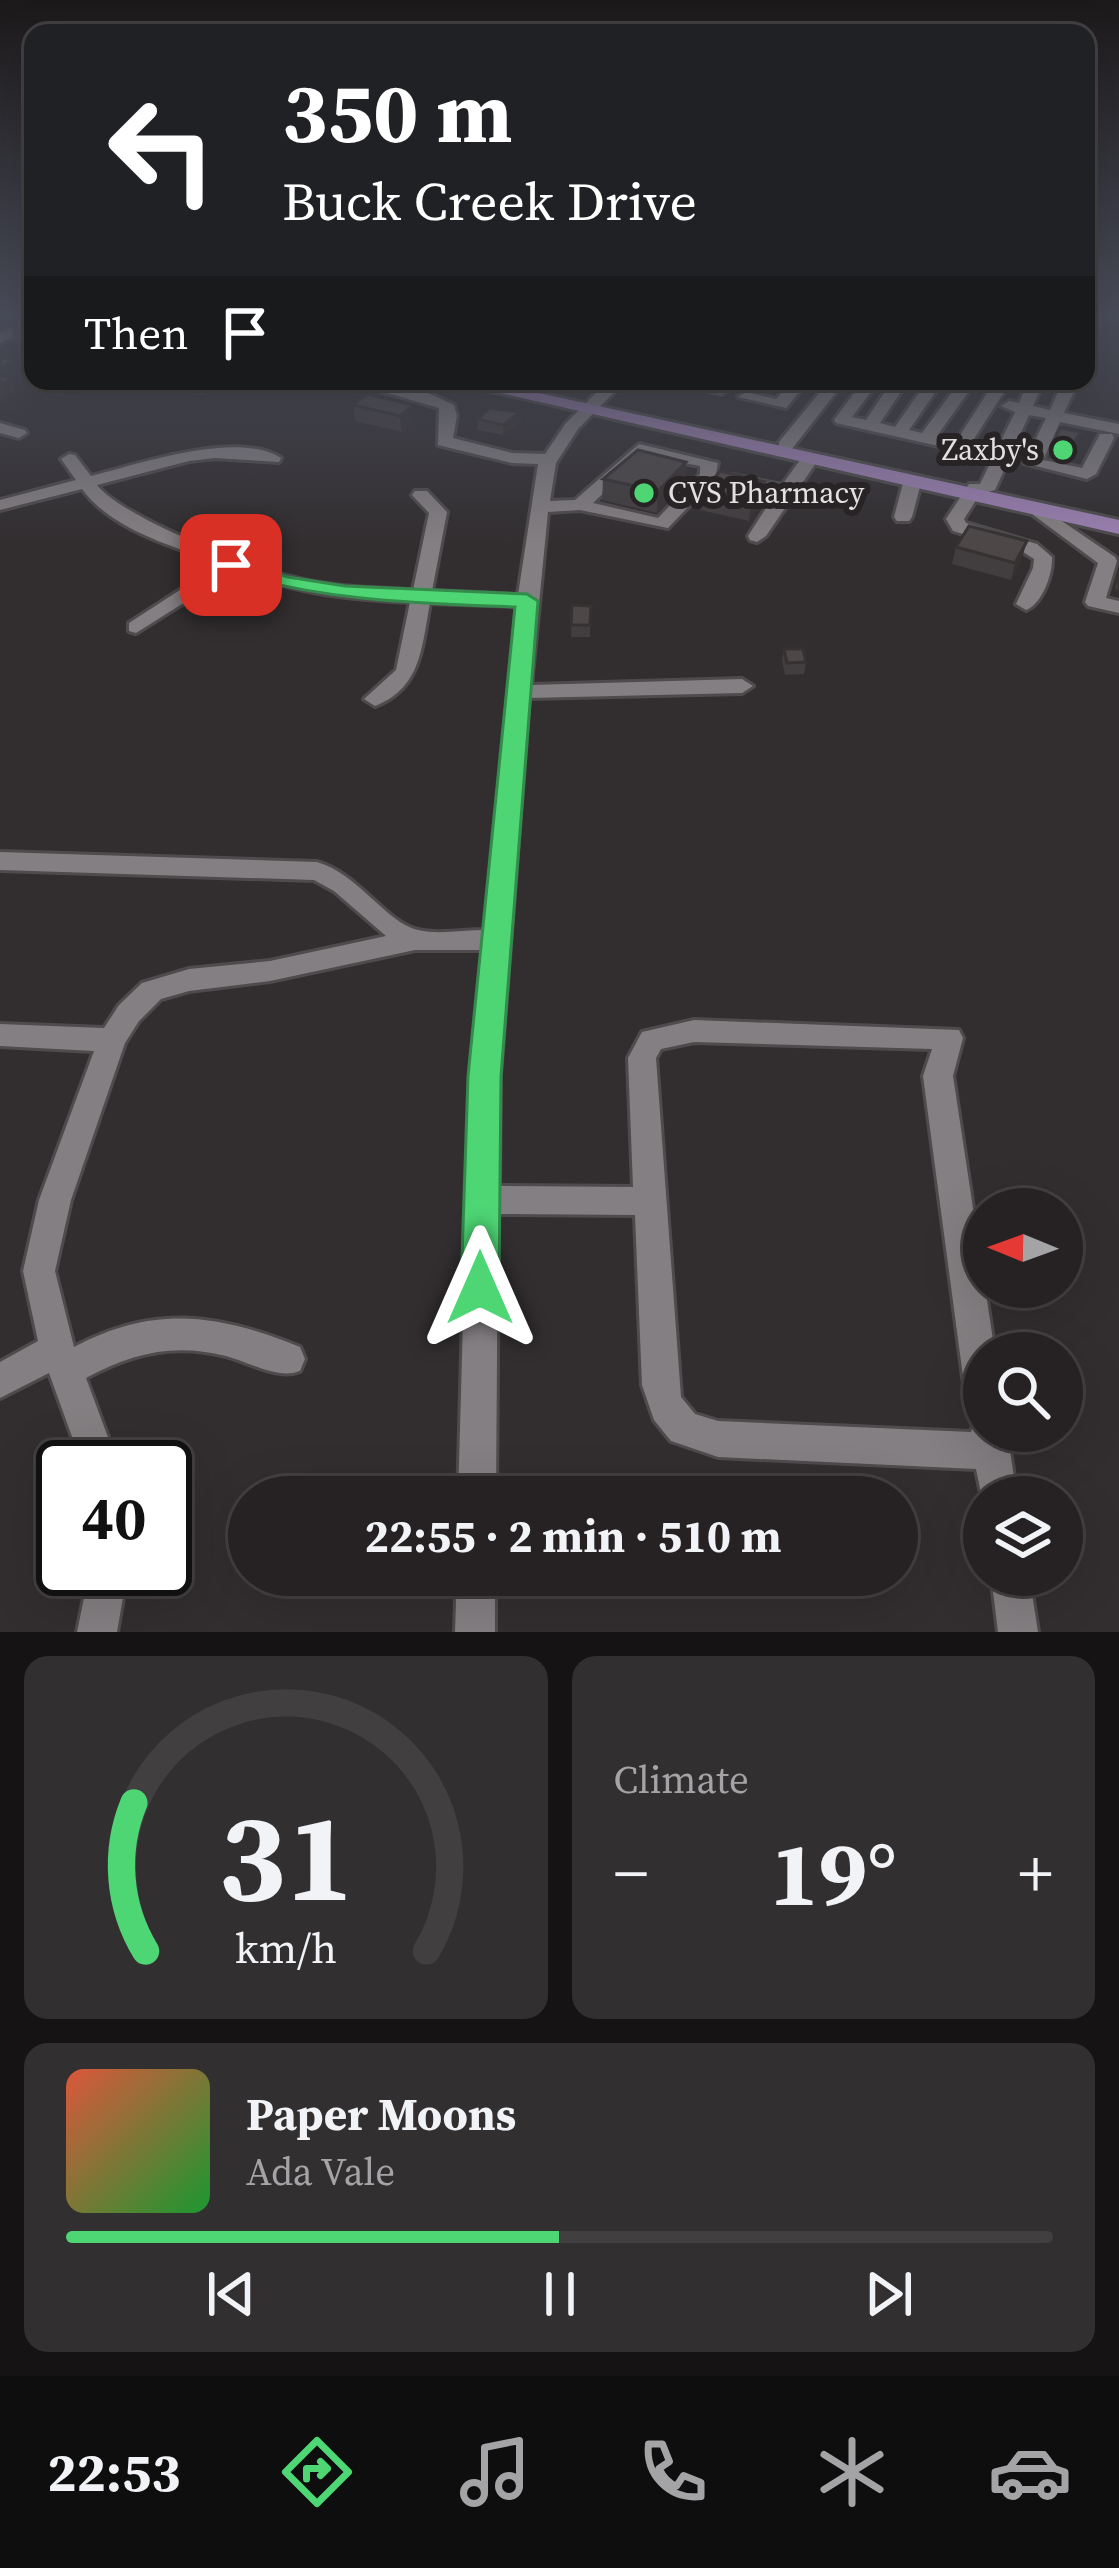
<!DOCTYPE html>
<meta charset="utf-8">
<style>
body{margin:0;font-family:"Source Serif 4",serif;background:#322f31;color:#f1f3f6;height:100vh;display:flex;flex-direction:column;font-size:45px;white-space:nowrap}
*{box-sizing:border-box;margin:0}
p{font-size:39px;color:#a4a4a6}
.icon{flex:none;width:66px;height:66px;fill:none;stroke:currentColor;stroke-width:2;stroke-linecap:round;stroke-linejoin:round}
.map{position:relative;height:1632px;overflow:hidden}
.details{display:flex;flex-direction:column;gap:24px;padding:24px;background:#151314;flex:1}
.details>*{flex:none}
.top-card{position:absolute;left:24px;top:24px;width:1071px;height:366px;border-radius:24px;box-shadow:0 12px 48px #0002,0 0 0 3px #423f41;background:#202124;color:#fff;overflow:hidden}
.needle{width:78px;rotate:271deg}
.tools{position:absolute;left:963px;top:1188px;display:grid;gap:24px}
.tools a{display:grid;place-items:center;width:120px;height:120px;border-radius:50%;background:#262224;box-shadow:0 12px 48px #0002,0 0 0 3px #423f41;font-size:60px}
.speed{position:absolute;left:36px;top:1440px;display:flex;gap:24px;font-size:60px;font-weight:700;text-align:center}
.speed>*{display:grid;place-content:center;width:156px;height:156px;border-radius:50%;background:#262224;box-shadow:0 12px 48px #0002,0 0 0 3px #423f41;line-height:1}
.speed .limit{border:6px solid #111;border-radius:18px;background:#fff;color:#111}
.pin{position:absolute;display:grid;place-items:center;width:102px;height:102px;color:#fff;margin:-51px;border-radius:24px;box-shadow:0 6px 18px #0006}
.me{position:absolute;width:132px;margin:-66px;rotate:0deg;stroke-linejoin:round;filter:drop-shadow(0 0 9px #0008)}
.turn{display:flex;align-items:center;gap:42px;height:252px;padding:0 60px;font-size:54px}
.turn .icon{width:156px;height:156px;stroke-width:2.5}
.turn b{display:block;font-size:84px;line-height:102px}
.then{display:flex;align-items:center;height:114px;padding:0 60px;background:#0003;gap:24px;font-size:45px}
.big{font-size:90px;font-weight:700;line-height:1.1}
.details .tile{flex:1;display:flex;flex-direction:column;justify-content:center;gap:18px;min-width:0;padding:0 42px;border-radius:24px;background:#322f31}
.details .dial{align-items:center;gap:0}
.dial svg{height:312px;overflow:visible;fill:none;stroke:#423f41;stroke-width:7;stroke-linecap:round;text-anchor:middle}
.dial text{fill:#f1f3f6;stroke:none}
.song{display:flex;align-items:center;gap:36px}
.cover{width:144px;height:144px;border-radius:18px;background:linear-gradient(135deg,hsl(10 70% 55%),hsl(130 70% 35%))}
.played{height:12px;border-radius:6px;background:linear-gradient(90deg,#4ed675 50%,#423f41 50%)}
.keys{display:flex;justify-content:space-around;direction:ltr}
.heat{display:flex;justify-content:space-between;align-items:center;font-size:66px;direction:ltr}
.details .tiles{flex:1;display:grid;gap:24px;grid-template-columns:1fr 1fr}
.tile:last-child{grid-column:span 2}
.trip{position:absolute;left:228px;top:1476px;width:690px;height:120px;border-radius:60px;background:#262224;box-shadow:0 12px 48px #0002,0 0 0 3px #423f41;font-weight:700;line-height:120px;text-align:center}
.menu{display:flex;height:192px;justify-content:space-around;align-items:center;background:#0f0e0e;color:#a4a4a6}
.menu .icon{width:84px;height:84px}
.menu .selected{color:#4ed675}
.menu b{font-size:54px;color:#f1f3f6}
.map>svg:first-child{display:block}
</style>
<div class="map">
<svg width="1119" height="1632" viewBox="0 0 1119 1632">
<rect width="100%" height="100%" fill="#322e30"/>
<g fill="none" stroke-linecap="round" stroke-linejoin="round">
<defs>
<g id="minor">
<polygon points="33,318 33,328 0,343 0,333"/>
<path d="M346,381H374L411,390L426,381H445L428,393L454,405L457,416L453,438L512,453L545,454L566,423L608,381H625L578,429L556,463L550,501L575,500L639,444L718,463L715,479L668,528L580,510L548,512L531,685L742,679L753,686L742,693L529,698L500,1075L499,1186L633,1187L628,1058L642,1032L694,1020L959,1030L963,1038L953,1076L995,1353H984V1431H1007L1017,1497H984V1508L976,1469L718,1457L671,1441L654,1420L642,1385L635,1215L498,1214L496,1497H458C464,1313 465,1133 483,950H415L270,981L189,991L161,999L139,1021L125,1043L71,1200L55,1271L74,1347C154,1304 219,1314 300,1347L305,1359L300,1371C278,1380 249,1362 226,1356C174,1343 132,1353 86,1378L119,1467H83L49,1373L0,1398V1362L38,1341L23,1271L39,1200L94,1051L0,1046V1024L104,1028L119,1005L142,983L189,969L270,961L386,936L334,891L314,880L0,870V852L317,862C359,874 386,923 418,930C438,935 464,930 485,930L517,606L430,603C422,645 422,688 375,706L364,699L396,670L410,602C349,599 294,593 236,570L136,633L129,631V623L220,564C174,546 113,531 82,489L0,510V500L76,480L61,459L69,454L75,455L91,476C138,464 238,430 281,458L279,462L215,458L189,461L97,485C122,517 249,567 291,577C331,588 372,588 413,590L429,513L412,495L415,491H427L447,512L432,591L518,595L538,464L512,463L438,445L439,408ZM643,455L700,466V474L658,518L593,503ZM694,1042L932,1049L923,1076L966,1399L971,1412L982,1416L976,1418L971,1432L718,1421L695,1414L681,1397L656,1058L661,1049Z"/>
<polygon points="673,381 738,381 721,394"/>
<polygon points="792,381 808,381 786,408 738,397 746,392 776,399"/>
<polygon points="829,381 845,381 791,450 779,450 779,442"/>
<polygon points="863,381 879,381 852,417 866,420 892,381 908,381 880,423 895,427 927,381 943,381 909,430 922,433 960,381 976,381 937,436 957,440 995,381 1011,381 967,450 961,451 836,423 834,420"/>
<path d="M1028,381H1044L1033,406L1050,410L1063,381H1079L1064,413L1119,424V434L1060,422L1043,460L1082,468L1100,434H1112L1114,438L1096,474L1087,479L1024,463L1046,418L1029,415L995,490L980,494L964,519L966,523L1037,544L1052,557C1053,574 1042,604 1026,610L1016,604L1033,568L1034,559L1023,552L953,531L946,519L969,484H980L1015,412L1001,406L1009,401L1019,403Z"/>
<polygon points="0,423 25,430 27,433 19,438 0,433"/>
<polygon points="809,455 818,460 766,536 757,542 750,540 748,536 775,494 723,480 732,475 782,485 803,456"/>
<polygon points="912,478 921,483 912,517 909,521 897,521 894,517 903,483"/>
<polygon points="1038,505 1115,557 1117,561 1106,598 1119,601 1119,613 1088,606 1085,602 1098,563 1032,514 1029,510"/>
<polygon points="90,1569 128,1569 117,1632 77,1632"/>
<polygon points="457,1575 495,1575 495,1632 455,1632"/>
<polygon points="991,1575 1029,1575 1038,1632 998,1632"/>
</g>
<polygon id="major" points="448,381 484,381 1119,520 1119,534"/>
</defs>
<!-- minor casing -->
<use href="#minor" stroke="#4e4b4c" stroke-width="6"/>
<!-- major casing -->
<use href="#major" stroke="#4e4b4c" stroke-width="6"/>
<!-- minor -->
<use href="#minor" fill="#847f82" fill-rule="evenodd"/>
<!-- major -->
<use href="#major" fill="#9b80b1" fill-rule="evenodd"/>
</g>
<!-- wall -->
<g fill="#423d3e">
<polygon points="33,317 33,345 15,341 11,326"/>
<polygon points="169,381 232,381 203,395 170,383"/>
<polygon points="747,381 782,381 772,393 746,388"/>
<polygon points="353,405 414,405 415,420 402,432 355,421"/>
<polygon points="520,412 521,422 503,435 478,430 477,419"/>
<polygon points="1077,443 1066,460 1049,457 1052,446"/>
<polygon points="686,462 685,483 657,513 602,500 603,479"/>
<polygon points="765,482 763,498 749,521 700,510 702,494"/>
<polygon points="956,547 1022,558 1011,580 952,564"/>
<polygon points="572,605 591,606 590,637 571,637"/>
<polygon points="784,649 806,662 804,674 785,675 782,661"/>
</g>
<!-- shaded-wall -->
<g fill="#363232">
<polygon points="15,360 19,374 12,379 16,392 0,401 0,369"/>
<polygon points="201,381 232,381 203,395"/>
<polygon points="774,381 782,381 772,393"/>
<polygon points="414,405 415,420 402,432 400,416"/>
<polygon points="520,412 521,422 503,435 503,425"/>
<polygon points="1081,432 1077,443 1066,460 1069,449"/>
<polygon points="686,462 685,483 657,513 658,491"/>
<polygon points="765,482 763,498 749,521 751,504"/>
<polygon points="1027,541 1022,558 1011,580 1015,563"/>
</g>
<!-- building -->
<g fill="#4d4748" stroke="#363232" stroke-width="3">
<polygon points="29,317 33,317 33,331 11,326"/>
<polygon points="0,357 15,360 0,369"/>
<polygon points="0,376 12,378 0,385"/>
<polygon points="367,394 414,405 400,416 353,405"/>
<polygon points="490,408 520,412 503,425 477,419"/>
<polygon points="1060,428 1081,432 1069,449 1052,446"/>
<polygon points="638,450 686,462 658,491 603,479"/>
<polygon points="720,471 765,482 751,504 702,494"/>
<polygon points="969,526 1027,541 1015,563 956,547"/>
<polygon points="1119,571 1119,592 1114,589"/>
<polygon points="572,605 591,606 590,625 571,625"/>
<polygon points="784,649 803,649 806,662 787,663"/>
</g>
<!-- sky -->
<linearGradient id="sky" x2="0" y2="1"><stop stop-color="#1c191a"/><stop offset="0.58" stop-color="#494c59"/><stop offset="1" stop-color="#494c59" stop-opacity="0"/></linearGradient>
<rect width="1119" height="545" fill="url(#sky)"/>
<!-- route -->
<path fill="#4ed675" stroke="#338b4c" stroke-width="3" d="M231,559L288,577L345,586L527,594L538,601L501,1076L499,1288L493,1301L480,1306L466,1301L461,1288L468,1076L515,607C415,603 320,601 223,570L220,565Z"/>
<!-- markers -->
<g fill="#4ed675" stroke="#282426" stroke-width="4.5">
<circle cx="1063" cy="450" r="12"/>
<circle cx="644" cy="493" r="12"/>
</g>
<g text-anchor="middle" stroke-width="12" stroke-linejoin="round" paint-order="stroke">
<!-- far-poi labels -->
<g font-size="30" fill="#e3e0e1" stroke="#282426" text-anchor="end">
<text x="1039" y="460">Zaxby's</text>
<text x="668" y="503" text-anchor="start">CVS Pharmacy</text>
</g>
</g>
</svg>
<div class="tools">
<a><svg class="needle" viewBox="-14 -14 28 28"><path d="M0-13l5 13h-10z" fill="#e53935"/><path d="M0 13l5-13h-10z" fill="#a4a4a6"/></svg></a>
<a><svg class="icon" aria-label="search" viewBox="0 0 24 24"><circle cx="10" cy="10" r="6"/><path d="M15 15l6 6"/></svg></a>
<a><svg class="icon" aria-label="layers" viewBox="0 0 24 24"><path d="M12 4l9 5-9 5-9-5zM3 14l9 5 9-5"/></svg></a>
</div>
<div class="speed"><div class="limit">40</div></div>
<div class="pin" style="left:231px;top:565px;background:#d93025"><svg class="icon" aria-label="arrive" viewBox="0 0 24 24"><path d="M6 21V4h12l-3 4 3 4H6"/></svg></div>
<svg class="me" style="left:480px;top:1288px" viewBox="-20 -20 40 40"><path d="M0-17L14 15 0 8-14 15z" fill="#4ed675" stroke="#fff" stroke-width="4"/></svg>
<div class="trip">22:55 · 2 min · 510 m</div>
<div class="top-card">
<div class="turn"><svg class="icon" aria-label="left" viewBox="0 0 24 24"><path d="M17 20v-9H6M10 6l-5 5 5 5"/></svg><div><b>350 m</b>Buck Creek Drive</div></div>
<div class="then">Then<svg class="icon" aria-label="arrive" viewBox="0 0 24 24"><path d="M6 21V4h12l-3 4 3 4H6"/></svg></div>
</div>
</div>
<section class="details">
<div class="tiles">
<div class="tile dial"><svg viewBox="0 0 100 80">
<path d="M14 69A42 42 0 1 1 86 69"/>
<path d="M14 69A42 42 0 0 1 11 31" stroke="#4ed675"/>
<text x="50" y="56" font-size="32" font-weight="700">31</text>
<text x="50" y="72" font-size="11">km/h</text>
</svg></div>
<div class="tile"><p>Climate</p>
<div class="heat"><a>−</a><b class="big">19°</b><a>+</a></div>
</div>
<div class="tile">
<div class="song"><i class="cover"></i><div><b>Paper Moons</b><p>Ada Vale</p></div></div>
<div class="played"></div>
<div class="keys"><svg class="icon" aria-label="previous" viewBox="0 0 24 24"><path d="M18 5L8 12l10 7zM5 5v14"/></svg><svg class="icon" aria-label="pause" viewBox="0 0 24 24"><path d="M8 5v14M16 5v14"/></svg><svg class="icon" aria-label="next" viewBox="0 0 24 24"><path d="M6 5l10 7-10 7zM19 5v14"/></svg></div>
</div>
</div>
</section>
<nav class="menu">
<b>22:53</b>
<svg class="icon selected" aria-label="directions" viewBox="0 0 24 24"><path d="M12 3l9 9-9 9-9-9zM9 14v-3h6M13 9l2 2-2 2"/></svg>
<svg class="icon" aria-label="music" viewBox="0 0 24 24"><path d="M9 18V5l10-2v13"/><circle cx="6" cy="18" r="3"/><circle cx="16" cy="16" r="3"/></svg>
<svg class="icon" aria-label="phone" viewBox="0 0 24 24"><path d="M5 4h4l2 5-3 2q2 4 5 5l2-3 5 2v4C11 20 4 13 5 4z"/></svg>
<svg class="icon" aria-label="climate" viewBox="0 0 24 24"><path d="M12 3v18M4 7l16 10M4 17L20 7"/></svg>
<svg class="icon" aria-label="car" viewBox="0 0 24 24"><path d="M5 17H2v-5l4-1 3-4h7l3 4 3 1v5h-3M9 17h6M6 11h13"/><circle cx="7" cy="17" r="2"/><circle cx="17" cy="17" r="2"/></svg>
</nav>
